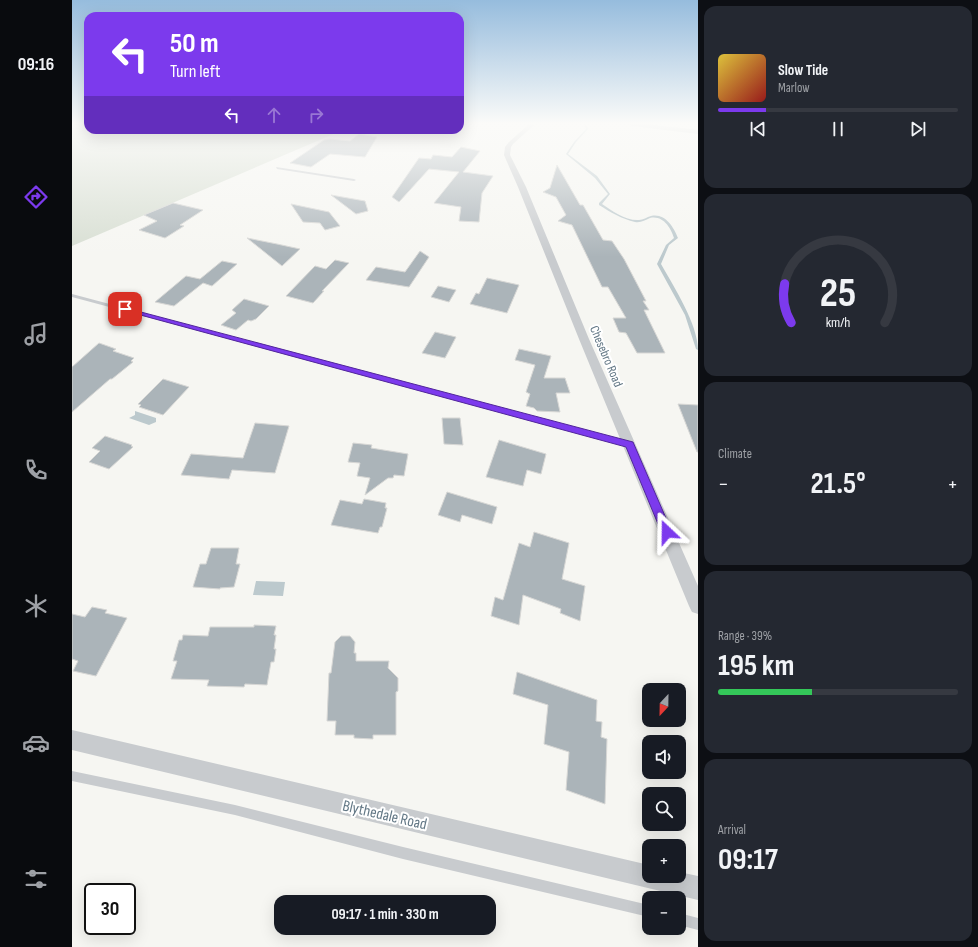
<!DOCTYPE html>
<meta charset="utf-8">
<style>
body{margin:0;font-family:"Sofia Sans Condensed",sans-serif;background:#242831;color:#f1f3f6;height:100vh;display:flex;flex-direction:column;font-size:15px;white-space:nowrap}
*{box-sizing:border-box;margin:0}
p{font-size:13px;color:#9ea1a6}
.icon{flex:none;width:22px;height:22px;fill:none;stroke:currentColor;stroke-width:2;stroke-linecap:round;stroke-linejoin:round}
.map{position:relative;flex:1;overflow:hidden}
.side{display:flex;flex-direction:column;gap:6px;padding:6px;background:#0d0f14;width:280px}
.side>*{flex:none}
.hud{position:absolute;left:12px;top:12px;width:380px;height:122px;border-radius:12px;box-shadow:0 4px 16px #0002;background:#7c3aed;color:#fff;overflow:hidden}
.needle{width:26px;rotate:202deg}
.fabs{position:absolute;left:570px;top:683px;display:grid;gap:8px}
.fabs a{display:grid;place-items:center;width:44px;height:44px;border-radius:8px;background:#171b24;box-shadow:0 4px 16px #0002;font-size:20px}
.speed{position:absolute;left:12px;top:883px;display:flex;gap:8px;font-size:20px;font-weight:700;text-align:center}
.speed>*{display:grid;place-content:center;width:52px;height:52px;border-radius:50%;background:#171b24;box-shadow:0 4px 16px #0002;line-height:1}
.speed .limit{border:2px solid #111;border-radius:6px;background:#fff;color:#111}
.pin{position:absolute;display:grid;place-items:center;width:34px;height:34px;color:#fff;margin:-17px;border-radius:8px;box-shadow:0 2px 6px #0006}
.me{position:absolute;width:44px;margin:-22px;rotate:337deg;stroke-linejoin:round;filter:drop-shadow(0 0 3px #0008)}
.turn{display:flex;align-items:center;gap:14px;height:84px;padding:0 20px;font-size:18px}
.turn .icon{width:52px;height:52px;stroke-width:2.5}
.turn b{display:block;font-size:28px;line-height:34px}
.lanes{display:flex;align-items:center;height:38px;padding:0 20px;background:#0003;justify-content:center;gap:20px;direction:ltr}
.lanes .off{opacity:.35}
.big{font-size:30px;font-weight:700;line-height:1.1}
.side .tile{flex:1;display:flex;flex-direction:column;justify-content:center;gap:6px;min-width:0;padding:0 14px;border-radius:12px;background:#242831}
.side .dial{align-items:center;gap:0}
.dial svg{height:104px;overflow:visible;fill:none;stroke:#363941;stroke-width:7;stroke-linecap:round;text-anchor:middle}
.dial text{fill:#f1f3f6;stroke:none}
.song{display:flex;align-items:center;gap:12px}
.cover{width:48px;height:48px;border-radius:6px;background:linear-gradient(135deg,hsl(50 70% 55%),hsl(0 70% 35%))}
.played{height:4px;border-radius:2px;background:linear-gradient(90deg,#7c3aed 20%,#363941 20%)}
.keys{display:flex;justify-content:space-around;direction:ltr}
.heat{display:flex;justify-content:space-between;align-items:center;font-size:22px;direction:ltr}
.charge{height:6px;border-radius:3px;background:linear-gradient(90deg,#34c759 39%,#363941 0)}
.trip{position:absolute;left:202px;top:895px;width:222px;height:40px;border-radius:12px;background:#171b24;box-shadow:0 4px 16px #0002;font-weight:700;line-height:40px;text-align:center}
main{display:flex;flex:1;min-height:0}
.menu{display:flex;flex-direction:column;width:72px;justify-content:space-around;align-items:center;background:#090b0e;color:#9ea1a6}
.menu .icon{width:28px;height:28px}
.menu .on{color:#7c3aed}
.menu b{font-size:18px;color:#f1f3f6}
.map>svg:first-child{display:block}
</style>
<main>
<nav class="menu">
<b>09:16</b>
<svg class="icon on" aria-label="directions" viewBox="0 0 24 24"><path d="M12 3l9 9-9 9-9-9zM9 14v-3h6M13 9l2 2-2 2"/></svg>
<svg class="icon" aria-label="music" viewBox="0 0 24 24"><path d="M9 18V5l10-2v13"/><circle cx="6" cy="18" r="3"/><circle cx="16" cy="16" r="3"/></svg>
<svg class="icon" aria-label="phone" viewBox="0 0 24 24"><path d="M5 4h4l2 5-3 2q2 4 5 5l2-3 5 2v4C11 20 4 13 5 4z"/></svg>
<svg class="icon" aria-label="climate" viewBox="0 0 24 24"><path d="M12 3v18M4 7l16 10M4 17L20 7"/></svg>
<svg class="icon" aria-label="car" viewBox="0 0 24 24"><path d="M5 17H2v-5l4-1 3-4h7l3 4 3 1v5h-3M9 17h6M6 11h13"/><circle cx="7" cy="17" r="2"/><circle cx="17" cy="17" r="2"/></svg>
<svg class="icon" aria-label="filters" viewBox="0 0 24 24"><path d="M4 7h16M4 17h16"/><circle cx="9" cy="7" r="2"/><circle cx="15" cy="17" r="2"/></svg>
</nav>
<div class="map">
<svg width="626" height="947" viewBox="0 0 626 947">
<rect width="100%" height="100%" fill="#f6f6f2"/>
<!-- green -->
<polygon fill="#d7ded2" points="0,124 16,124 16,130 271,130 0,246"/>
<!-- water -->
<g fill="#bcc9cd">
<polygon points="63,411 84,418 84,422 77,425 57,418 63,415"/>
<polygon points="184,581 213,582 211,596 181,595"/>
</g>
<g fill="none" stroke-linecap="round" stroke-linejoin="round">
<!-- stream -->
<path fill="#bcc9cd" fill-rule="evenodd" d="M512,124H514L516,129L504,142L496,154L525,176L538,194L530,204C540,211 554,221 567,220C571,220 575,217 579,216C593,213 601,226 606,238L597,245L589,264C602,287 626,324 626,350L624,349L613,315L585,264L594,245L602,238C599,228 591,215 578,218C573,220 569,223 563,222C550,219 538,212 527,205V203L536,194L523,178L494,154L502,142L514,129Z"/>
</g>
<!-- building -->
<g fill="#abb4b9" stroke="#d7d7d5">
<polygon points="287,134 305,137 293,157 258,154 239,167 218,163 252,140 258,139 278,141"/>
<polygon points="389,147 408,151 391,172 421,176 410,193 407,222 387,221 389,207 362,203 387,172 357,169 327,202 320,197 347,158 359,159 361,155 380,157"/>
<polygon points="485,165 508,205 511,205 531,240 540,241 552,259 574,301 571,301 577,310 572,310 593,353 565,353 554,333 547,332 541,318 554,318 536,287 530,287 500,225 486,221 494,215 484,197 471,192 478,188"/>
<polygon points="259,195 293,201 296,211 284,214"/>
<polygon points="101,203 131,210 108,225 112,226 93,238 67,230 85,221 72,215"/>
<polygon points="219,204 257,212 268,226 253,230 248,223 231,222"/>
<polygon points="175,238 205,244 228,249 210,266"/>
<polygon points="348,251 357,257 337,287 294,280 304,267 333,272"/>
<polygon points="263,260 277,263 250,291 252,291 241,303 214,296 243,266 254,269"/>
<polygon points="150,261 165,264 140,286 131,283 102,306 83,302 114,276 128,279"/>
<polygon points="415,278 447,285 435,313 398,304 404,293 407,294"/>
<polygon points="366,286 384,290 377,302 359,297"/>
<polygon points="172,299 197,306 184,319 179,321 176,320 164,330 149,325 164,313 160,310"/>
<polygon points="363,332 384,337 373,358 350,353"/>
<polygon points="27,343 44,349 41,351 62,358 59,361 61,362 40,379 38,379 0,412 0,367"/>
<polygon points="447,349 479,356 472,378 493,378 498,393 484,393 488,412 465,411 462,408 454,406 458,394 454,392 463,365 443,360"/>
<polygon points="91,379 117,387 91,415 67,407 69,405 66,404"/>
<polygon points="606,404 626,405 626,452 625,452"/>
<polygon points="370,418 388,418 391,445 372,444"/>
<polygon points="183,423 217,426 203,473 160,470 157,479 109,475 119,454 171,458"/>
<polygon points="33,436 60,445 59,446 61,447 37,469 17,462 28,451 20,448"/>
<polygon points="427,440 474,454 469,474 455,470 451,486 414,477"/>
<polygon points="281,443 300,445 299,448 336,454 332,476 322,475 321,478 316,478 293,495 298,478 285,476 288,463 276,462"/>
<polygon points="375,492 425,507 420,524 390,515 388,522 366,515"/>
<polygon points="292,499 314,503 313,508 315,508 310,527 308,527 306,533 259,525 268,500 290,504"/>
<polygon points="462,532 497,543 490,579 513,586 508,621 488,613 489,609 451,595 447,625 419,616 423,597 431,600 447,543 458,547"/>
<polygon points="139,548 167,548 164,564 168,564 162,587 148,588 148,589 121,587 128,564 134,564"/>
<polygon points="20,607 35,610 33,613 55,618 24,676 1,671 6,661 0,659 0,614 13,617"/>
<polygon points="182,625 204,626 202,635 204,635 202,649 204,649 202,662 199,662 195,685 173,684 172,687 135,686 137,680 99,679 105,661 101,661 107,640 110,640 111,635 136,636 138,627 182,627"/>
<polygon points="269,636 278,636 283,642 282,653 284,653 284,661 317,661 316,668 326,678 326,691 324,692 324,735 301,735 301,739 282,738 282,735 263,735 264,721 255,721 257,673 259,673 263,642"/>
<polygon points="445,672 525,700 524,721 530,722 529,737 535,739 533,804 494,790 497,752 472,744 476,705 441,694"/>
</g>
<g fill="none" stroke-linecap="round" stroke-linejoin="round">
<!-- service -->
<g fill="#c8cbce" fill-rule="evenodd">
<polygon points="204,167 282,179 284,180 282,181 205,169"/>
<polygon points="0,294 557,442 560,444 557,446 0,297"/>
<polygon points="0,771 163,805 331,847 577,905 577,917 331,859 163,815 0,781"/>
<polygon points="607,913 626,918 626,930 607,925"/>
</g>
<!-- minor -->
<g fill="#c8cbce" fill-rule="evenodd">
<polygon points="457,124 463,124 441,144 439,147 438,155 454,187 517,339 626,586 626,614 620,612 617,606 507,339 446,187 432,155 433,147 437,142"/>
<polygon points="557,124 575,124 626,130 626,134 560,126"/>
<polygon points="0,730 577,865 577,876 607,876 607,872 626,876 626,900 0,750"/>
</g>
</g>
<!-- sky -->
<linearGradient id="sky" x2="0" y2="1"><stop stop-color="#96bcdd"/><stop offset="0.48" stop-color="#fbfbf9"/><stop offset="1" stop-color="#fbfbf9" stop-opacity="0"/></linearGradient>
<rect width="626" height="257" fill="url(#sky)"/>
<!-- route -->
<polygon fill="#7c3aed" stroke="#51269a" points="50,307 561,442 600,532 598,536 595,537 591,536 554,447 50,310"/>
<g text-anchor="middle" stroke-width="4" stroke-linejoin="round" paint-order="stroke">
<!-- street labels -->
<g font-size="13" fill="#627785" stroke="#fff">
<text transform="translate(535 356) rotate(67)" y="5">Chesebro Road</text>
</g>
<!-- near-street labels -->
<g font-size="16" fill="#627785" stroke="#fff">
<text transform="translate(313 814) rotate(13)" y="6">Blythedale Road</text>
</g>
</g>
</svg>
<div class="fabs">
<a><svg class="needle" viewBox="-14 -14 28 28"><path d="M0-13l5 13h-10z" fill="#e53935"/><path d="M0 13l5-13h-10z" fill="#9ea1a6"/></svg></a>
<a><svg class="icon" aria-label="sound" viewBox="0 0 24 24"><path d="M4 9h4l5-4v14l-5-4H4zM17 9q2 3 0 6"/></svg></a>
<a><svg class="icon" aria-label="search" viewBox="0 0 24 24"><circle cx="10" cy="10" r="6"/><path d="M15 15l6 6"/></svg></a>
<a>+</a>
<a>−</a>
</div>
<div class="speed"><div class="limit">30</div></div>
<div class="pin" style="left:53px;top:309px;background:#d93025"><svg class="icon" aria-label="arrive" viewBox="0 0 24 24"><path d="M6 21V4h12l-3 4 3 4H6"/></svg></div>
<svg class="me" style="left:595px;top:532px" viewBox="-20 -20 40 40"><path d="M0-17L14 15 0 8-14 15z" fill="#7c3aed" stroke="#fff" stroke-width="4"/></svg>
<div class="trip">09:17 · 1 min · 330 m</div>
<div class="hud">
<div class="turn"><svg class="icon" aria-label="left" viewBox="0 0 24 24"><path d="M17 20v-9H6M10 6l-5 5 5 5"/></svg><div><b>50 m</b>Turn left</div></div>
<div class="lanes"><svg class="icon" aria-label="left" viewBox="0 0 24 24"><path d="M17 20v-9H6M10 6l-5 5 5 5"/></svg><svg class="icon off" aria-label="ahead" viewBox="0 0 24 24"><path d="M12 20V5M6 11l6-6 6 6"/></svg><svg class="icon off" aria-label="right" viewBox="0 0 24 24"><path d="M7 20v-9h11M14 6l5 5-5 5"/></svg></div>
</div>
</div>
<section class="side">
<div class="tile">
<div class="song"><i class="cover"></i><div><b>Slow Tide</b><p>Marlow</p></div></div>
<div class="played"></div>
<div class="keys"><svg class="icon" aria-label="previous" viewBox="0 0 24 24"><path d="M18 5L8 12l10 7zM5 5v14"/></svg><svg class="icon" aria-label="pause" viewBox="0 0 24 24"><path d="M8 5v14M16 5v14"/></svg><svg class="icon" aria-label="next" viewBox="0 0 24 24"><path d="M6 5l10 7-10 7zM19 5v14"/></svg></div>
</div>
<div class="tile dial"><svg viewBox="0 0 100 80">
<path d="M14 69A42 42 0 1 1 86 69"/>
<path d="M14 69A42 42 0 0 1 9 39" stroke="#7c3aed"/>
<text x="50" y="56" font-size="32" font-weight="700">25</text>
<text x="50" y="72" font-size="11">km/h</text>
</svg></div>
<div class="tile"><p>Climate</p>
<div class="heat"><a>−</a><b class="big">21.5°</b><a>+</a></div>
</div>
<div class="tile"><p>Range · 39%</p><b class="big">195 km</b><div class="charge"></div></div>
<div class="tile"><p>Arrival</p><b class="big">09:17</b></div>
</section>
</main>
